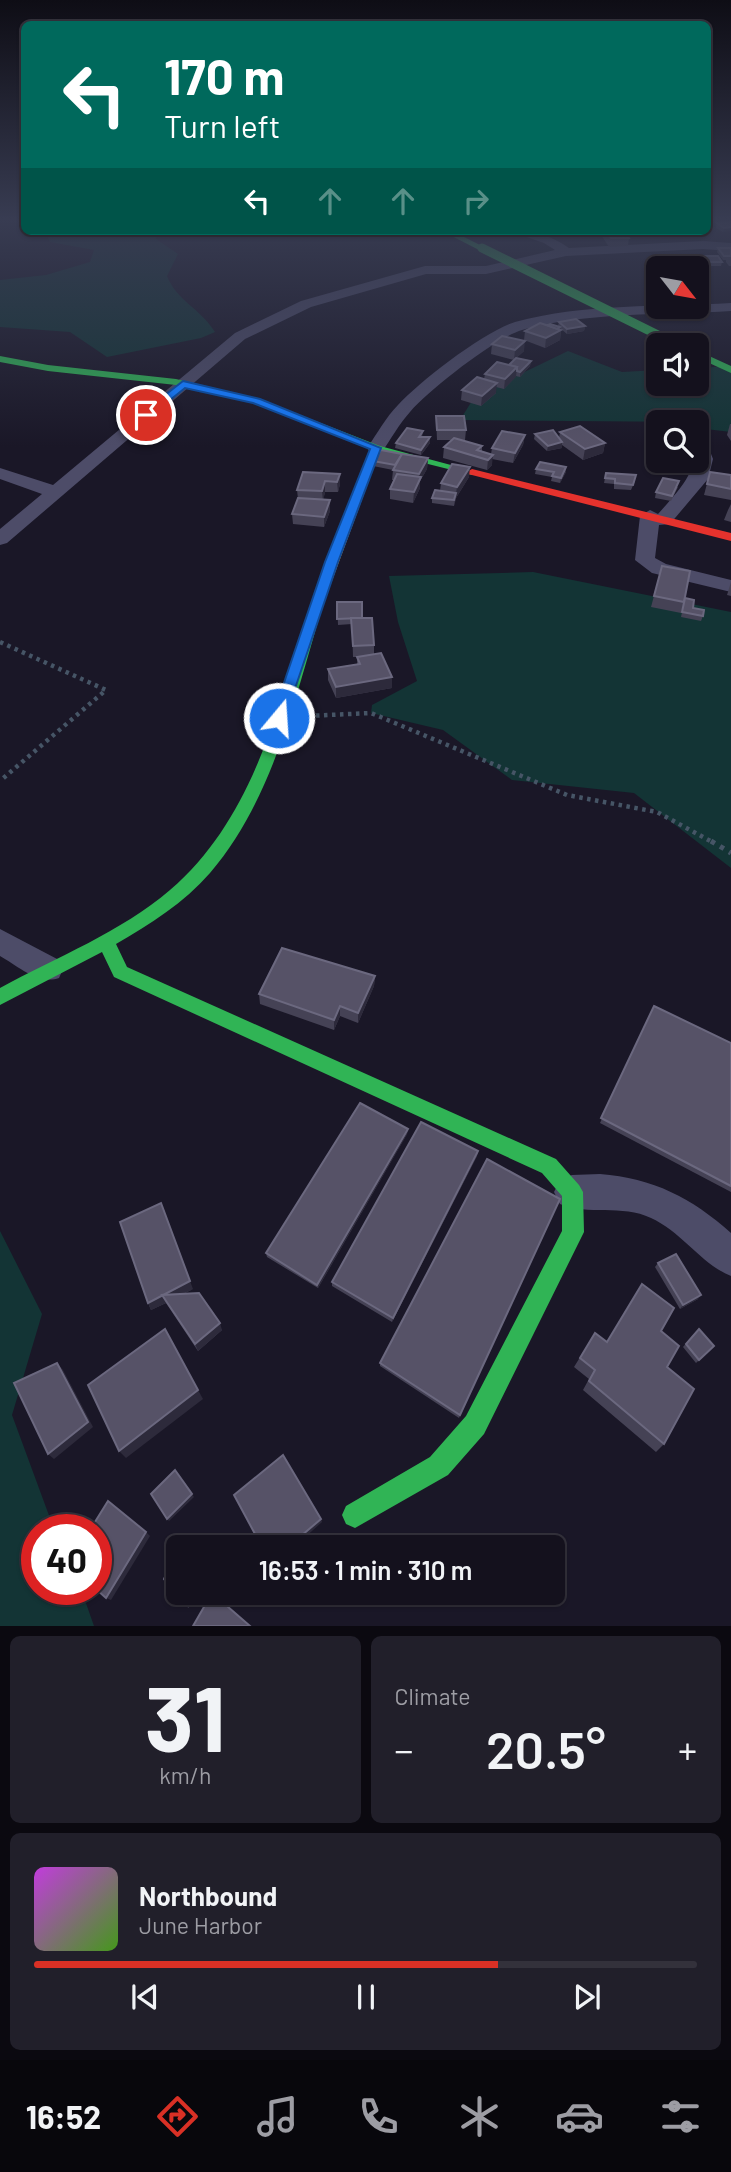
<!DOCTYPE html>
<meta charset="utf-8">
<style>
body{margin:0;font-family:Barlow,sans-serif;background:#211f2a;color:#f1f3f6;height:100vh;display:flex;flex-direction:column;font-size:26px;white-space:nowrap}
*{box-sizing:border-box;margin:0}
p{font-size:23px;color:#9d9da4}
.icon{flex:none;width:38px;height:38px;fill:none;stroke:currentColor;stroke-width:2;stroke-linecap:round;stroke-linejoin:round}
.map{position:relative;height:1626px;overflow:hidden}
.panel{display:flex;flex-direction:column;gap:10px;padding:10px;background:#0b0910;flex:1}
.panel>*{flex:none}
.guide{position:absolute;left:21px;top:21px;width:690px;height:214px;border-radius:10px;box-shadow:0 2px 5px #0004,0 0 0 2px #33313b;background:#00695c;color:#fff;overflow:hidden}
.needle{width:46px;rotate:121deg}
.buttons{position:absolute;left:646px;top:256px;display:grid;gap:14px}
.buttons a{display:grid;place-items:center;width:63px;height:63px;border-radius:10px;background:#14111d;box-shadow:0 2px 5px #0004,0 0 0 2px #33313b;font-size:35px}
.speed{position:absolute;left:21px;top:1514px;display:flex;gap:14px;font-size:35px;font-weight:700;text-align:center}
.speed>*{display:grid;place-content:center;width:91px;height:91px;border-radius:50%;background:#14111d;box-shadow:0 2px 5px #0004,0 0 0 2px #33313b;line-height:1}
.speed .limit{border:10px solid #d22;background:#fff;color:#111}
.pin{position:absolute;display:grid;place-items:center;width:60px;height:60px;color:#fff;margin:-30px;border:4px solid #fff;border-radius:50%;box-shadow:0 2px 7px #0007}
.me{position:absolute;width:77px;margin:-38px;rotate:18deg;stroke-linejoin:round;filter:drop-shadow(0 0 5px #0008)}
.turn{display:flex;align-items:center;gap:24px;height:147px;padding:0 28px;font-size:32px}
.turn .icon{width:91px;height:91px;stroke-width:2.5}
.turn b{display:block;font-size:49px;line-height:60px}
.lanes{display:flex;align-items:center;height:66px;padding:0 28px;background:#0003;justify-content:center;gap:35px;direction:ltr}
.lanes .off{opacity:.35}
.big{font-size:52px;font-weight:600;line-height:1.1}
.panel .card{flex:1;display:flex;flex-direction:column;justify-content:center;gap:10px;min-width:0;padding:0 24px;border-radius:10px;background:#211f2a}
.panel .dial{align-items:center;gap:0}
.dial b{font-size:91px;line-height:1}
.song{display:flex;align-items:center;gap:21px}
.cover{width:84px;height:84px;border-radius:10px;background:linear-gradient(135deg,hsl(290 70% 55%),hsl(100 70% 35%))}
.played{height:7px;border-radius:4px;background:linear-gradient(90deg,#d93025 70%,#33313b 70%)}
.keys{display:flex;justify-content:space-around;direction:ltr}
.heat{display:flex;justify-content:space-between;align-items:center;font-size:38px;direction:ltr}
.panel .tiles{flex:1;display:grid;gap:10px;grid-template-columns:1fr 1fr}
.card:last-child{grid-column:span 2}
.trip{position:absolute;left:166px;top:1535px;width:399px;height:70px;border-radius:10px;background:#14111d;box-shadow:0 2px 5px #0004,0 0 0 2px #33313b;font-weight:600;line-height:70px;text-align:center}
.tabs{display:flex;height:112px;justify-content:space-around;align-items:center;background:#08070c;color:#9d9da4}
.tabs .icon{width:49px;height:49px}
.tabs .current{color:#d93025}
.tabs b{font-size:32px;color:#f1f3f6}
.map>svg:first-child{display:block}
</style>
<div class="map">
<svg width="731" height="1626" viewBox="0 0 731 1626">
<rect width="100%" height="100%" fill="#1a1727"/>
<!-- green -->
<g fill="#133435">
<path d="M45,231H155L156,239L178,254L167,276C177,301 200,308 215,332L201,338L107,357L70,332L0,327V280L46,275L90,262L94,250L50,242Z"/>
<polygon points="568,351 622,372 658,370 658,383 696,383 697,368 731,366 731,432 697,428 696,422 460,420 475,396"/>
<polygon points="533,572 731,612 731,868 634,793 512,780 443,730 371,713 372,705 417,681 398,622 389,576"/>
<polygon points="0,1231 42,1314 12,1415 54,1529 37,1530 37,1589 81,1589 94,1626 0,1626"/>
</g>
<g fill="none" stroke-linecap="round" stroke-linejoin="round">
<!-- path-far1 -->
<g stroke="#465566" stroke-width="4.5" stroke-dasharray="3.5 4.5" stroke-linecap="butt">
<polyline points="0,642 106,690 0,781"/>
<polyline points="308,716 371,713 567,795 657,812 714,843"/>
</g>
<!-- path -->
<polyline stroke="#465566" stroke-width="5" stroke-dasharray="4.5 6" stroke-linecap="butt" points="711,841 731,853"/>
<!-- street -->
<g fill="#4d4c68" fill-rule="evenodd">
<path d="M509,231C532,231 549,234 569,248L703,241L731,243V251L703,249L566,256L486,274H426L311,307L245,339L7,543L0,545V529L42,494L0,479V468L53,485L235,333L301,301L425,266H486L555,250L544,243Z"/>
<path d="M731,303V311C667,315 583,312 522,330C495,338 429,390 410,412C399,424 391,439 382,452H370L367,448C377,434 386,417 398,405C420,381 485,331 515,322C584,303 663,307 731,303Z"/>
<path d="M699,418L708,423V446L713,459L708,479L670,524L659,525L655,558L666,564L731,580V592L652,573L635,560L640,516L650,510L658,514C692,476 696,472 696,422H691Z"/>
<path d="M0,929L59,960L63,969L59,978C38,985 18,966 0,956Z"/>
<path d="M600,1174C653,1178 692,1198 731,1233V1276C701,1264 682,1232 651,1218C622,1204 588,1216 560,1204L554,1192L560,1180L572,1175Z"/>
</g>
<!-- fast -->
<g fill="#30b455" fill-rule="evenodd">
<polygon points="442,231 452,231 486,248 479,250"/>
<polygon points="696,350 731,366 731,373 696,357"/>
<polygon points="0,356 48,365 176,379 256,398 380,446 477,472 472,475 372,450 253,403 176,385 48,371 0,362"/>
<path d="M316,604L322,608C295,698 273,799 210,873C184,903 150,924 116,944L127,967L556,1159L579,1185L583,1192L584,1232L484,1434L448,1475L355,1528L346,1524L342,1515L346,1506L430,1457L466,1416L562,1231V1196L542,1173L114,977L102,952L0,1005V988C57,957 121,932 170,890C253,819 278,708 310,608Z"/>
</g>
<!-- slow -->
<polygon fill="#ff9f0a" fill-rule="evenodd" points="376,445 381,448 322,608 321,611 311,611 310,608 371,448"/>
<!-- jam -->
<polygon fill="#e5322d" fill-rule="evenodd" points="472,469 731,533 731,541 468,474 467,472"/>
<!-- fast-bridge -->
<polyline stroke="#30b455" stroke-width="9" points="482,248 662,337"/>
</g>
<!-- wall -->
<g fill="#454255">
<polygon points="731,222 723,232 716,228 717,223"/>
<polygon points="602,231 625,231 629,238 628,246 609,247 601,235"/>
<polygon points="718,248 731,248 731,266 729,266 726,262 726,260 723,260 717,252"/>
<polygon points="696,256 722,262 721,266 699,266 695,260"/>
<polygon points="559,322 585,326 584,331 567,334 560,328 559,330 561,330 560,340 545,348 524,340 525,331 547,325 558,326"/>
<polygon points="492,344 524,351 514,360 491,354"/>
<polygon points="531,361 530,366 520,377 516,376 504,389 496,387 496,393 481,406 461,400 462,390 484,379 485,374 509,365"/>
<polygon points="655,410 658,422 658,437 653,435 652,420"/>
<polygon points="436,416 466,430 465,440 461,440 482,446 482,452 491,454 492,448 525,435 523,445 513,463 492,459 492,465 487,470 443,458 444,447 452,440 437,440"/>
<polygon points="730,424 731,424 731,441 727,435"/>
<polygon points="423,431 422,437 430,437 430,443 421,455 395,448 396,443"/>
<polygon points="560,432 605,443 603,453 583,460 562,445 562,448 547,451 534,439 535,434 559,438"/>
<polygon points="428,458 427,469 420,481 420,488 413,503 390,499 390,489 394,480 392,480 393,470 373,466 373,461"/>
<polygon points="536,469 566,472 560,483 551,481 552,477 535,474"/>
<polygon points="710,472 731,475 731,500 704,495"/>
<polygon points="606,473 635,481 631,490 614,489 614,484 604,483"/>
<polygon points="340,474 340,484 338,492 325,492 323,500 330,511 324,527 293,524 292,514 298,499 297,490"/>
<polygon points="469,477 456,498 454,506 432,503 432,498 440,491 441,483"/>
<polygon points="678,487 671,501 655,498 656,492"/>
<polygon points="731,504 731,522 724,520 728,510"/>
<polygon points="662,566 684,602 681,613 651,607"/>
<polygon points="731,582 731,596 727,595"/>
<polygon points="685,598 693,608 703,616 701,621 681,617"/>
<polygon points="337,602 362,618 374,645 374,654 392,688 336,698 328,680 328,669 357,664 357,657 359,657 353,657 352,624 338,625"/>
<polygon points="375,976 374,986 358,1023 340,1016 334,1030 260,1004 259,994"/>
<polygon points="654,1006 731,1043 731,1192 600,1123"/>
<polygon points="408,1129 407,1134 318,1288 267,1257 266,1253"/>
<polygon points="478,1151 477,1156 392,1322 332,1286 332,1282"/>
<polygon points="560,1199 459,1418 380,1366 380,1363"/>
<polygon points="658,1263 698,1299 680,1309 655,1267"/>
<polygon points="193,1289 183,1294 222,1330 198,1351 166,1303 151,1310 148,1303"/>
<polygon points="699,1329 714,1346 696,1363 683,1347"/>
<polygon points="661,1331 667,1367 664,1444 656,1452 583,1390 589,1379 574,1367 595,1333 606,1342"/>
</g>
<!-- shaded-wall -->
<g fill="#2d2a3b">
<polygon points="731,227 731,231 723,232 724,228"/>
<polygon points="585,326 584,331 567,334 567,329"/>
<polygon points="560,327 559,331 561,330 560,340 545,348 546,338"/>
<polygon points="525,341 524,351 514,360 515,350"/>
<polygon points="531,361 530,366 520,377 520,372"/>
<polygon points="517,367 516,377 504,389 505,379"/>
<polygon points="497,383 496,393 481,406 482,396"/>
<polygon points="525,435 523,445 513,463 515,453"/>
<polygon points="430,437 430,443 421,455 421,450"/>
<polygon points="562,442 562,448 547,451 548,446"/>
<polygon points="605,443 603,453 583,460 585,449"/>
<polygon points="493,455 492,465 487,470 488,460"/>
<polygon points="428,458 427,469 420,481 420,488 413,503 414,492 419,482 419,474"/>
<polygon points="470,467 469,477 456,498 454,506 457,487"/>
<polygon points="566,467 566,472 560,483 561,478"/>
<polygon points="340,474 340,484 338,492 337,482"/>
<polygon points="325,481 325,492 323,502 322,491"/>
<polygon points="330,500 330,511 324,527 324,517"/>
<polygon points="392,677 392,688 336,698 336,687"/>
<polygon points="375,976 374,986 358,1023 358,1013"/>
<polygon points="340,1006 340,1016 334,1030 334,1020"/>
<polygon points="408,1129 407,1134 318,1288 317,1285"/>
<polygon points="478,1151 477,1156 392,1322 393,1318"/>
<polygon points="161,1203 193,1289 167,1302 162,1295"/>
<polygon points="162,1295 166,1303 151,1310 148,1303"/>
<polygon points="701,1295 698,1299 680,1309 683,1305"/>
<polygon points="220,1323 222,1330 198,1351 195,1344"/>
<polygon points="57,1363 63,1370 93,1427 54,1459 48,1454"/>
<polygon points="198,1390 203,1399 126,1458 119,1451"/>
<polygon points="175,1470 194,1497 169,1521 167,1519"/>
<polygon points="321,1519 322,1522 294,1547 288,1547"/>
<polygon points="146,1532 150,1536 111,1600 106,1598"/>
<polygon points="194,1592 197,1592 189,1607 188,1606"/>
</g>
<!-- building -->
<g fill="#565267" stroke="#6b687f" stroke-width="2">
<polygon points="731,222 731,227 724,228 717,223"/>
<polygon points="606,231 625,231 629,238 611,238"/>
<polygon points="718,248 731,248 731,256 724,256"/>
<polygon points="696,256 718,256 722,262 700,262"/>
<polygon points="576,319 585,326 567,329 559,322"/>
<polygon points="540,323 561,330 546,338 525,331"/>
<polygon points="550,324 560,327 557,329 547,325"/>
<polygon points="502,336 525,341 515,350 492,344"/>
<polygon points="516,358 531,361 520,372 517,371 517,367 509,365"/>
<polygon points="497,362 517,367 505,379 485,374"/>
<polygon points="477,377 497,383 482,396 462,390"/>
<polygon points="655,410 691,413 692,422 658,422 658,426 655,425"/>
<polygon points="436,416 464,416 466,430 437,430"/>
<polygon points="580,426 605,443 585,449 560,432"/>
<polygon points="407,428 423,431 419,437 430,437 421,450 396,443"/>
<polygon points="553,430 562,442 548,446 535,434"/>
<polygon points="502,431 525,435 515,453 492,448"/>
<polygon points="454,438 482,446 477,450 493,455 488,460 444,447"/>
<polygon points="381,450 402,454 395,465 373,461"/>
<polygon points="402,454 428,458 419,474 393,470"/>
<polygon points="540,462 566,467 561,478 552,476 554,472 536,469"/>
<polygon points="452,464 470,467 457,487 441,483"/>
<polygon points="303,472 340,474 337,482 325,481 322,491 297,490"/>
<polygon points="710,472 731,475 731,489 707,484"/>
<polygon points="606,473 636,475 633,485 615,483 615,479 605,478"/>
<polygon points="397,474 421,477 414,492 390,489"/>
<polygon points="663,478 679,481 672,496 656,492"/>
<polygon points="435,490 456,493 454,500 432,498"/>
<polygon points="298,498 330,500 324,517 292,514"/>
<polygon points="662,566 690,571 684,602 654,596"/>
<polygon points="685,598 694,600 693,608 704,610 703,616 682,612"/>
<polygon points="337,602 362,602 362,618 337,619"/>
<polygon points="351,618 372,618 374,645 353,646"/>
<polygon points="381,653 392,677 336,687 328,669 360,664 357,657"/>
<polygon points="282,948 375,976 358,1013 340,1006 334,1020 259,994"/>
<polygon points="654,1006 731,1043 731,1186 601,1118"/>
<polygon points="360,1103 408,1129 317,1285 266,1253"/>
<polygon points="421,1122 478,1151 393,1318 332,1282"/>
<polygon points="487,1159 560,1199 460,1415 380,1363"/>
<polygon points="161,1203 190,1281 148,1303 120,1222"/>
<polygon points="676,1254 701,1295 683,1305 658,1263"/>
<polygon points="642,1284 674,1308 661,1331 679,1346 667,1367 694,1389 664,1444 589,1381 595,1370 580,1358 595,1333 607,1342"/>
<polygon points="199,1293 220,1323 195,1344 162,1295"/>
<polygon points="165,1329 198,1390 119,1451 88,1385"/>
<polygon points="699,1329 714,1346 699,1360 686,1344"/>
<polygon points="57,1363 88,1422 48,1454 14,1383"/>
<polygon points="283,1455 321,1519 288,1547 262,1547 234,1495"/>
<polygon points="175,1470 192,1494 167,1519 151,1494"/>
<polygon points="108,1501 146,1532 106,1598 96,1589 96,1530 90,1530"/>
<polygon points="183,1539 194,1547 179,1547"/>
<polygon points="178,1548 178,1592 194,1592 188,1606 164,1579"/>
<polygon points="212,1593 250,1626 193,1626"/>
</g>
<!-- sky -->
<linearGradient id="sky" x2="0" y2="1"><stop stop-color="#0e0d15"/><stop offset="0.49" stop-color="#383c52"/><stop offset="1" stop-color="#383c52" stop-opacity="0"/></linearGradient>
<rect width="731" height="447" fill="url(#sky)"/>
<!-- route -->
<polygon fill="#1a73e8" stroke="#114b97" stroke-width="2" points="183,381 260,399 381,448 338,562 284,721 279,723 272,718 325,562 370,449 253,403 185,388 149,417 142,417 142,413"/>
</svg>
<div class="buttons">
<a><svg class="needle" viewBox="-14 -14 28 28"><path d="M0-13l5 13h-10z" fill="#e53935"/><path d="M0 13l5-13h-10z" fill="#9d9da4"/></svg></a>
<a><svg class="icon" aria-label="sound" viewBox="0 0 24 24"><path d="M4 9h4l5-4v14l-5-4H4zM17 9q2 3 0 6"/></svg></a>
<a><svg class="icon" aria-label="search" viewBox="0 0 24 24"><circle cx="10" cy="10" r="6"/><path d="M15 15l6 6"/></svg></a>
</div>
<div class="speed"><div class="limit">40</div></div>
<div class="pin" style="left:146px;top:415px;background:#d93025"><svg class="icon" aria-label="arrive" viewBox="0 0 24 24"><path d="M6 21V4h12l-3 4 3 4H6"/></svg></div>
<svg class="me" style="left:279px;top:718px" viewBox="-20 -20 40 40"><circle r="17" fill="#1a73e8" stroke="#fff" stroke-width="3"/><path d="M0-11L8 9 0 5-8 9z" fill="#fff"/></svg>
<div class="trip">16:53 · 1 min · 310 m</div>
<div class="guide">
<div class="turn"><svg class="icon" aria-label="left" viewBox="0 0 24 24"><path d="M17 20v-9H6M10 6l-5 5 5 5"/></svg><div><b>170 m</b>Turn left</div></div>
<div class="lanes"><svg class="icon" aria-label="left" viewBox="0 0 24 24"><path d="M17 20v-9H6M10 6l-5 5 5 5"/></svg><svg class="icon off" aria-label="ahead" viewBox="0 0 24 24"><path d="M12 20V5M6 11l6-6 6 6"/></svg><svg class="icon off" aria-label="ahead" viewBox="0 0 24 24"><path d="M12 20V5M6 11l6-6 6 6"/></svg><svg class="icon off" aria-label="right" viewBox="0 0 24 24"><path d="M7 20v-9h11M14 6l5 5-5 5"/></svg></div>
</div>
</div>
<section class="panel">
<div class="tiles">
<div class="card dial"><b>31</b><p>km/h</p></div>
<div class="card"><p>Climate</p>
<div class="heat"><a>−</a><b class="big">20.5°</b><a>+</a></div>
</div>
<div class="card">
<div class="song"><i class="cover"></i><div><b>Northbound</b><p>June Harbor</p></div></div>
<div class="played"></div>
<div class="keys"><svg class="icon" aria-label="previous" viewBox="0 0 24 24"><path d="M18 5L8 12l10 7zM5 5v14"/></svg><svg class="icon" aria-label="pause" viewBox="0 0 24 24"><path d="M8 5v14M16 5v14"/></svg><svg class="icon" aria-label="next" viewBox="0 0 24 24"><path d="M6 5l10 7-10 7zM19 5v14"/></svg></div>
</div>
</div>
</section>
<nav class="tabs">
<b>16:52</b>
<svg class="icon current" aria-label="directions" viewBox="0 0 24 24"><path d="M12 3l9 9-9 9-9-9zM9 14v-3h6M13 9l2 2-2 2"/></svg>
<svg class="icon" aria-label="music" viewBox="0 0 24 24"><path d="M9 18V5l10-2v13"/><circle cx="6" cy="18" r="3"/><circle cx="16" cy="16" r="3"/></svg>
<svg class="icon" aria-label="phone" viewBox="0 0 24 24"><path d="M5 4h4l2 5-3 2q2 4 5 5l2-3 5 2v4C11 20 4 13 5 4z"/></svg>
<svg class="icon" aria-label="climate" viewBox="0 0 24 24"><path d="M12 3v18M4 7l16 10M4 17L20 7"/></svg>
<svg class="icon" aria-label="car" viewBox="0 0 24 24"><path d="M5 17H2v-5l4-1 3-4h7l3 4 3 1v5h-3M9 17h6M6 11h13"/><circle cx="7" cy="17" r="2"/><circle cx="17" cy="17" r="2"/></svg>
<svg class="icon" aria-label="filters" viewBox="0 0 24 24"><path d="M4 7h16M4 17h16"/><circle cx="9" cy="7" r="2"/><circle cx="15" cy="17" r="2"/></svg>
</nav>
